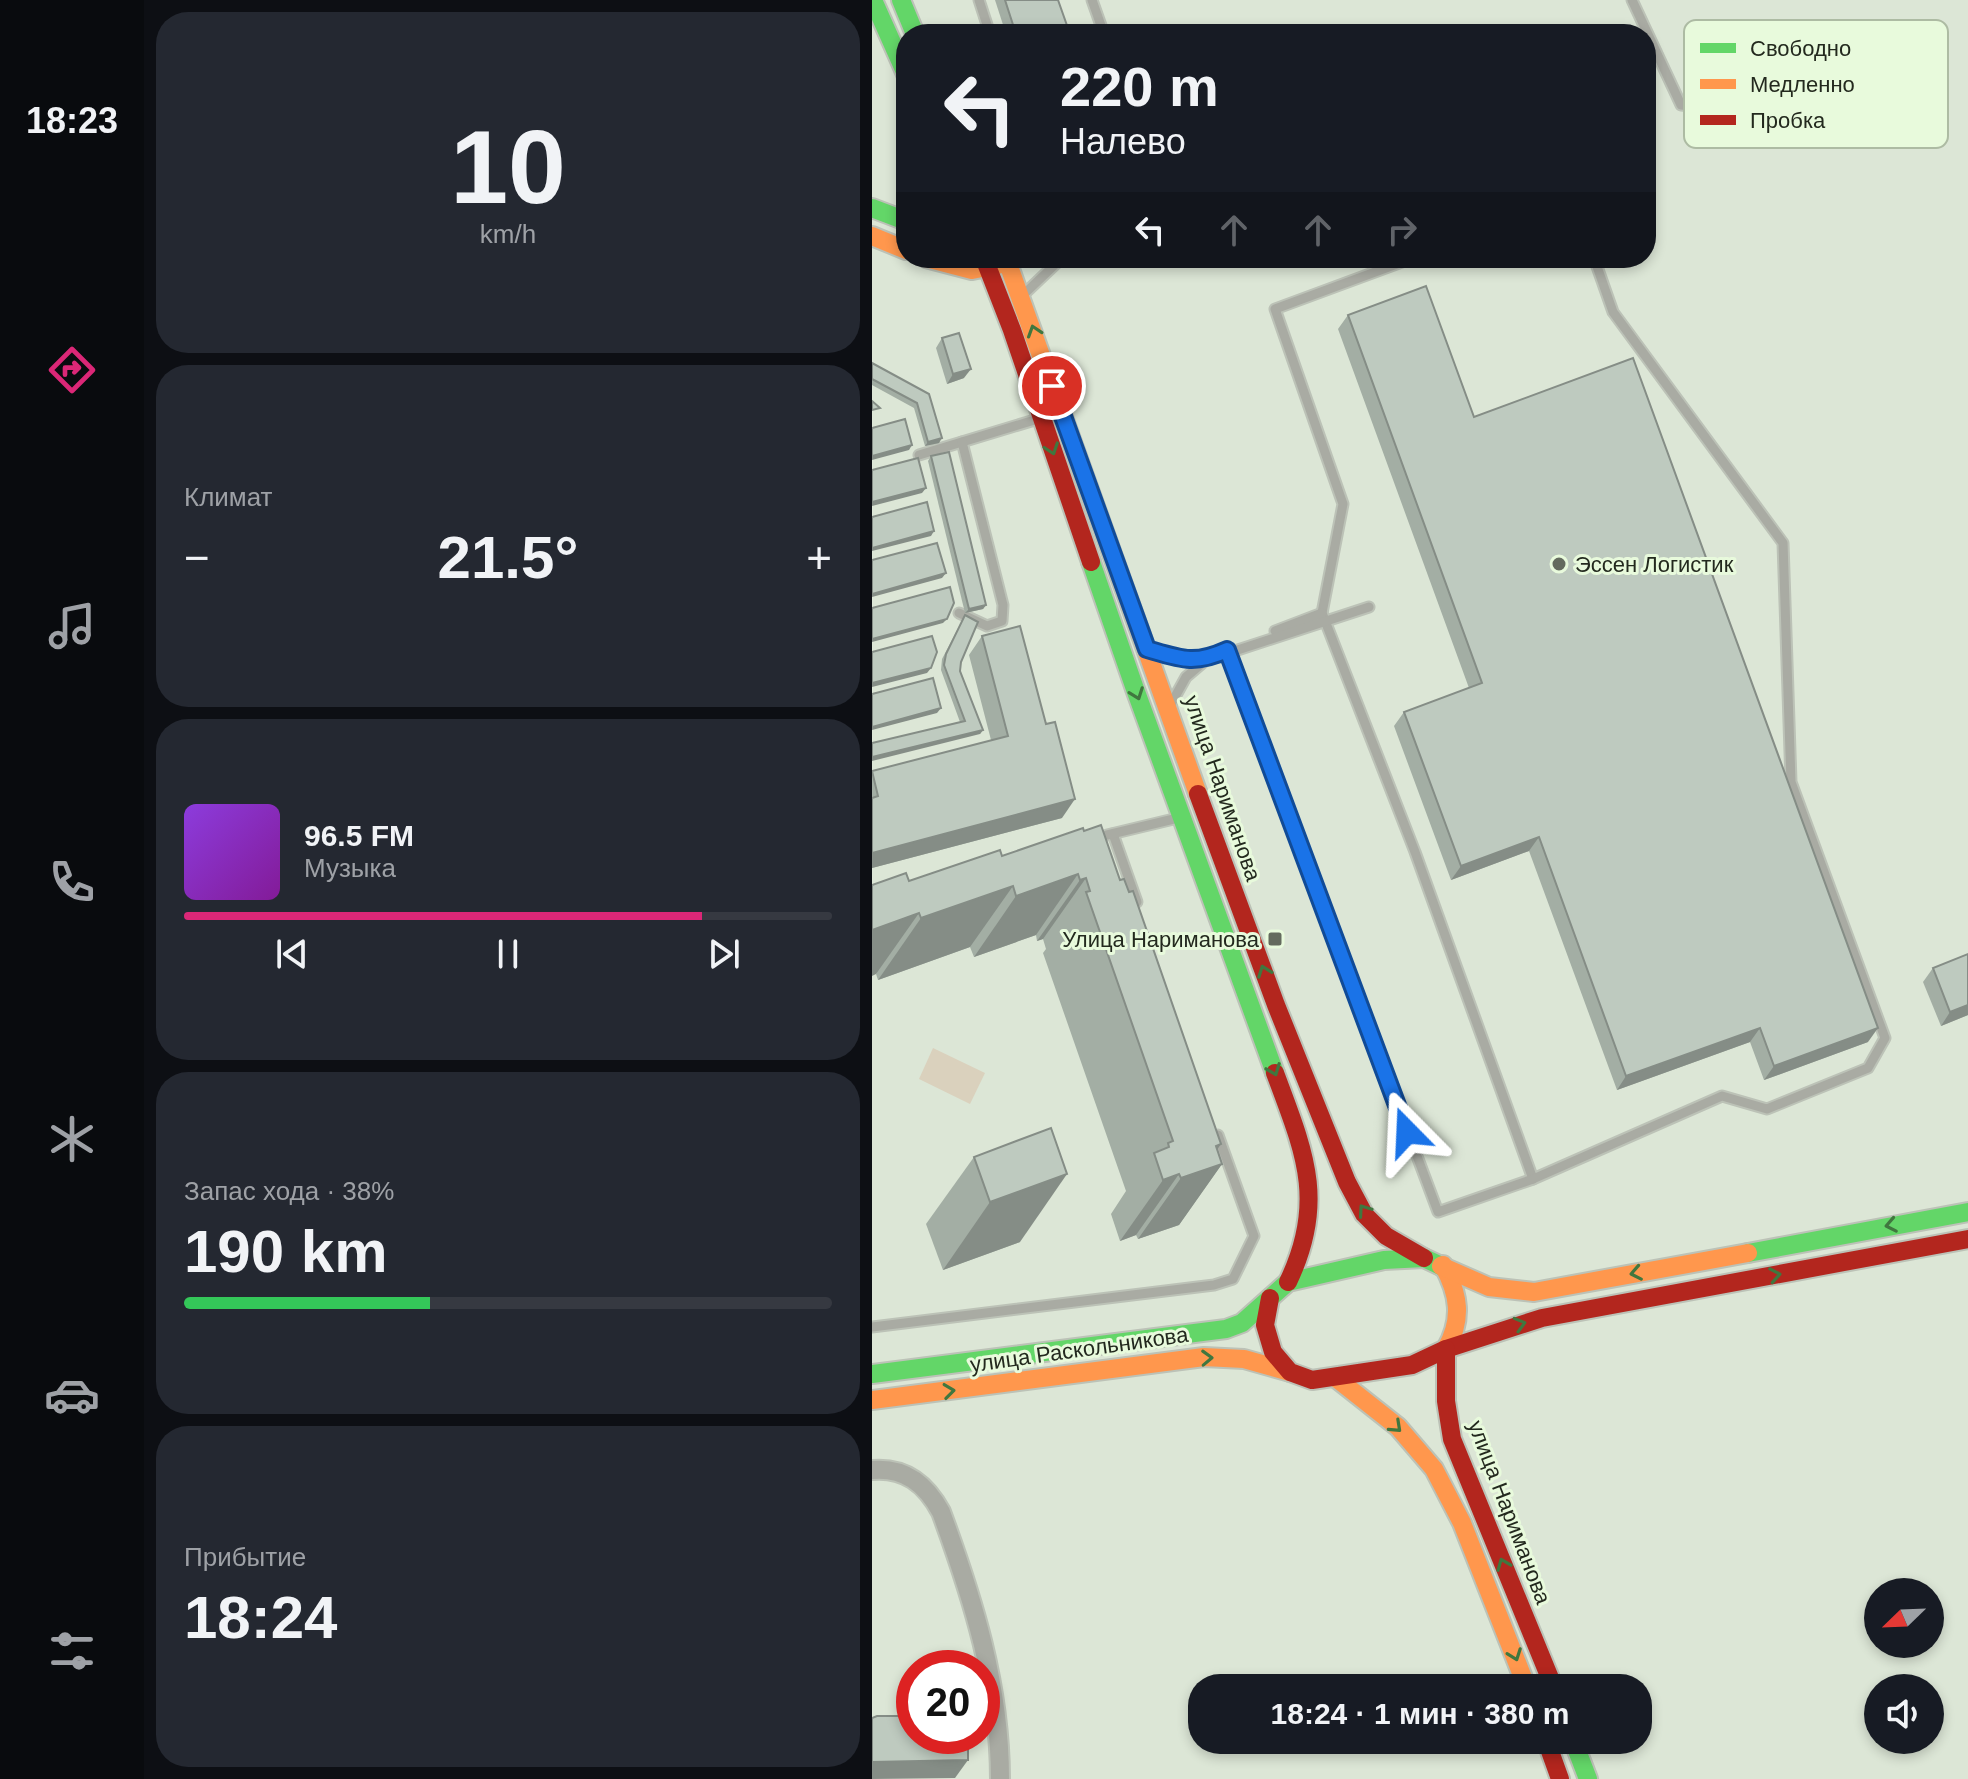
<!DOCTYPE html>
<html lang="ru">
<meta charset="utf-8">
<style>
body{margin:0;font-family:Helvetica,sans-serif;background:#242831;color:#f1f3f6;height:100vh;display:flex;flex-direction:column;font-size:30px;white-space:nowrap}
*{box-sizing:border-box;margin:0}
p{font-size:26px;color:#9ea1a6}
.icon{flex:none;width:44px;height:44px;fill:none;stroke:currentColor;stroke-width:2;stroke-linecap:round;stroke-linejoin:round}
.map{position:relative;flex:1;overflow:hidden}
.sheet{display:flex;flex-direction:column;gap:12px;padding:12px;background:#0d0f14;width:728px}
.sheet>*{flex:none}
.hud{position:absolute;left:24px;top:24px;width:760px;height:244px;border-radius:32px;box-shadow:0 4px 12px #0003;background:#171b24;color:#f1f3f6;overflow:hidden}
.needle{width:52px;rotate:247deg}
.controls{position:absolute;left:992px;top:1578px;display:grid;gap:16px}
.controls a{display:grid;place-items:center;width:80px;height:80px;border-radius:50%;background:#171b24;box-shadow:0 4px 12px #0003;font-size:40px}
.speed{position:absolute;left:24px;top:1650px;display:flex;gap:16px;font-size:40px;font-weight:700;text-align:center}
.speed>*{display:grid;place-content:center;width:104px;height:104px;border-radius:50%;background:#171b24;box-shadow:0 4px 12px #0003;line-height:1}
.speed .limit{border:12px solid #d22;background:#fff;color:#111}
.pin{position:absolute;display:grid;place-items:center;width:68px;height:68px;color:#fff;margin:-34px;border:4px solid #fff;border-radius:50%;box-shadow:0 2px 8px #0007}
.me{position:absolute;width:88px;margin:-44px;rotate:339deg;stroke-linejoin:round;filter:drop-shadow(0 0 6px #0008)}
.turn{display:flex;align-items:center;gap:28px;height:168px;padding:0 32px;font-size:36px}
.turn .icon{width:104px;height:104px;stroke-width:2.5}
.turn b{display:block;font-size:56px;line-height:68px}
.lanes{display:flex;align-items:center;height:76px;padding:0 32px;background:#0003;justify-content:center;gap:40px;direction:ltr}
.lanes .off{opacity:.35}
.big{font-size:60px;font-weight:800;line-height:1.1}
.sheet .widget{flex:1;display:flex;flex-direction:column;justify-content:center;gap:12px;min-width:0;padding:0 28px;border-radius:32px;background:#242831}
.sheet .dial{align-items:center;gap:0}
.dial b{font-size:104px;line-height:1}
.song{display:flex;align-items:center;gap:24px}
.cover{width:96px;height:96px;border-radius:12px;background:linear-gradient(135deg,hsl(270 70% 55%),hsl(290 70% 35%))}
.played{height:8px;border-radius:4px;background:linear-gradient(90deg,#db2777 80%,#363941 80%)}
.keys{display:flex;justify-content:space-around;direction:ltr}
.heat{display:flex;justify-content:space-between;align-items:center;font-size:44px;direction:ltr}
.charge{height:12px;border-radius:6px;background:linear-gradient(90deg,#34c759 38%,#363941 0)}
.trip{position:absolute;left:316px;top:1674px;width:464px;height:80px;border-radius:32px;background:#171b24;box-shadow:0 4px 12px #0003;font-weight:800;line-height:80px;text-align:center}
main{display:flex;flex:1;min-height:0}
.tab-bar{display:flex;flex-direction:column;width:144px;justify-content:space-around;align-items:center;background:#090b0e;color:#9ea1a6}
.tab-bar .icon{width:56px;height:56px}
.tab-bar .current{color:#db2777}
.tab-bar b{font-size:36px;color:#f1f3f6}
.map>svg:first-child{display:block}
</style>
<main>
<nav class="tab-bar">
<b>18:23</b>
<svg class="icon current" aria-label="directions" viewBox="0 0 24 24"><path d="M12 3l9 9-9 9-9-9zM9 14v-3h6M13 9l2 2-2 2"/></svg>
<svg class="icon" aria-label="music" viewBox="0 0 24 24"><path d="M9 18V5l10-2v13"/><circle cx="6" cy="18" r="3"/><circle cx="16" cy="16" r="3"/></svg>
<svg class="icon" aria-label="phone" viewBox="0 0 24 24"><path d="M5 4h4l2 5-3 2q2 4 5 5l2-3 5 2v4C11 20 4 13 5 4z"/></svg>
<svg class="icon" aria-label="climate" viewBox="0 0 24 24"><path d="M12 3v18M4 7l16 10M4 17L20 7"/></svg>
<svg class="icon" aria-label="car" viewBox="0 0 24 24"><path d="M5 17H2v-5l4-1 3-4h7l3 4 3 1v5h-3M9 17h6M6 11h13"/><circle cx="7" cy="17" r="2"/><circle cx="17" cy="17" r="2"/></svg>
<svg class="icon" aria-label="filters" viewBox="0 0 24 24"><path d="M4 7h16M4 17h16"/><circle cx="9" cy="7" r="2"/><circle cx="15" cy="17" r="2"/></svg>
</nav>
<section class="sheet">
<div class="widget dial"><b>10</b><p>km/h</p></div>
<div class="widget"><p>Климат</p>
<div class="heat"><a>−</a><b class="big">21.5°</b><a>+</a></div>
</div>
<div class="widget">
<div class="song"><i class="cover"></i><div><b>96.5 FM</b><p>Музыка</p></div></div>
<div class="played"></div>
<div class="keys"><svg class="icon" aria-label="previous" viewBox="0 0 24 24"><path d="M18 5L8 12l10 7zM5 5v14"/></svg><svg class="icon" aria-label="pause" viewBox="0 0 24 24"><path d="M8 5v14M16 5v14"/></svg><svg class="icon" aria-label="next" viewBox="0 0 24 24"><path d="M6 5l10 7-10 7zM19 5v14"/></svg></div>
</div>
<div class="widget"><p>Запас хода · 38%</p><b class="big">190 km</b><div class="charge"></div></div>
<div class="widget"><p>Прибытие</p><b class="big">18:24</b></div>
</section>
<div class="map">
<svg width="1096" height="1779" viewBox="0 0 1096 1779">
<rect width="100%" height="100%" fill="#dce6d6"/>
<!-- green -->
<polygon fill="#dad1bd" points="61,1048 113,1073 98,1104 47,1079"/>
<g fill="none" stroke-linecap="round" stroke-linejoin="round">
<defs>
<g id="lane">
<polyline points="107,0 118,34"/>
<polyline points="220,0 232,34"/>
<polyline points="760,0 809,105 990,123 1042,34"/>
<polyline points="541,258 403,309 471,504 450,613 543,852 661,1179"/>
<polyline points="150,296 190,258"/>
<polyline points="47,455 166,419"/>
<polyline points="87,613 115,626 130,621 131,605 90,442"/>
<polyline points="403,631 450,613"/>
<polyline points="279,650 307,658 332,661 497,607"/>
<polyline points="355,650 566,1212 661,1179 850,1096 895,1109 996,1068 1013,1038 919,782 911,543 741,312 722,258"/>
<polyline points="299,704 314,677 334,660"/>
<polyline points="241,834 265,902"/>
<polyline points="235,835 306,818"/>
<polyline points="0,1327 342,1285 361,1279 382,1236 346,1135"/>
</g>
<path id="street" d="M0,1470C33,1467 54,1484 69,1512C101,1599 128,1685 128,1779"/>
<g id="fast">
<polyline points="1,0 34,74"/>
<polyline points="29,0 43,34"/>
<polyline points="0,208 34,221"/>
<polyline points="219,562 263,689 403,1073"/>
<polyline points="876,1253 1096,1212"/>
<polyline points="0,1374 354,1329 370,1323 416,1282 512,1260 552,1258 569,1266"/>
<polyline points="701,1740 716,1779"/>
</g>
<g id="slow">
<polyline points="0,236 34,250"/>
<polyline points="54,258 100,270 130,264"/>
<polyline points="134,258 326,794"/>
<path d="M571,1265C587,1294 591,1319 574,1349"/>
<polyline points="569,1266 617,1287 662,1292 876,1253"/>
<polyline points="464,1378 526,1427 562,1469 590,1523 655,1688"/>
<polyline points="0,1400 332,1357 372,1359 418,1372"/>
</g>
<g id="jam">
<polyline points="112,258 140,330 219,562"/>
<polyline points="326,794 404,1005 475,1182 492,1214 514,1236 552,1258"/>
<path d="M403,1073C432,1151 455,1201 416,1282"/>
<polyline points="398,1298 393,1325 401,1352 418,1372 440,1380 540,1365 574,1349 670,1318 1096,1239"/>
<polyline points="574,1349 574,1401 580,1439 682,1688"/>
<polyline points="674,1740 688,1779"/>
</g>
</defs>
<!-- lane casing -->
<use href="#lane" stroke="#bcc2b7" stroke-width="13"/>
<!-- street casing -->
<use href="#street" stroke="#bcc2b7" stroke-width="22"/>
<!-- fast casing -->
<use href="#fast" stroke="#bcc2b7" stroke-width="22"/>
<!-- slow casing -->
<use href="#slow" stroke="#bcc2b7" stroke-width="22"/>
<!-- jam casing -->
<use href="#jam" stroke="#bcc2b7" stroke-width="22"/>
<!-- lane -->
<use href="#lane" stroke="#a9aba3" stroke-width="9"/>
<!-- street -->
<use href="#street" stroke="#a9aba3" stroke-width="18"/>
<!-- fast -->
<use href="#fast" stroke="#63d668" stroke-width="18"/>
<!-- slow -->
<use href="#slow" stroke="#ff974d" stroke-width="18"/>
<!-- jam -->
<use href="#jam" stroke="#b3261e" stroke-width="18"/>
</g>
<!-- wall -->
<g fill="#a3aea4">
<polygon points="123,0 186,0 198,34 134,34"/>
<polygon points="476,315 602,417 996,1042 892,1080 878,1042 745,1090 657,851 579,880 522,726 532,712 597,688 466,329"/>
<polygon points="70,338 92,378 75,384 64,348"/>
<polygon points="0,363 57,394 67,443 53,446 42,408 0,385"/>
<polygon points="59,456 114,605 111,609 93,613 56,461"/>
<polygon points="93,615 88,671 111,730 108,734 88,722 69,670 70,659"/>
<polygon points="110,636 190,818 0,868 0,773 119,740 97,655"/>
<polygon points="211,828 350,1164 307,1225 266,1239 264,1235 248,1241 239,1214 254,1191 171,953 174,949 171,939 165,941 164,935 102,957 98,947 6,980 4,974 37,881 130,856"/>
<polygon points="1061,968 1096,1015 1069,1026 1051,982"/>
<polygon points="102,1157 148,1242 71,1270 54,1224"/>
</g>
<!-- shaded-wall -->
<g fill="#858d86">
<polygon points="99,369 92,378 75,384 81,374"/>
<polygon points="70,438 67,443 53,446 56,442"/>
<polygon points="40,445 37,450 0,460 0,456"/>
<polygon points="54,488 50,493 0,506 0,502"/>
<polygon points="62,531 59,536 0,551 0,548"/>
<polygon points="74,573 70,578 0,597 0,594"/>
<polygon points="114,605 111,609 93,613 97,609"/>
<polygon points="75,619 71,623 0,642 0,639"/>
<polygon points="59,668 55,673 0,687 0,683"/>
<polygon points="69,708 65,713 0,730 0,727"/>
<polygon points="111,730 108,734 0,761 0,757"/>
<polygon points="203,799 190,818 0,868 0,853"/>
<polygon points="667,837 657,851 579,880 589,866"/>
<polygon points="206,874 164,935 102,957 144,896"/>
<polygon points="214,878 171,939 165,941 208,880"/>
<polygon points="141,886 98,947 6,980 49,918"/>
<polygon points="47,913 4,974 0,976 0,930"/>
<polygon points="1096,1005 1096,1015 1069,1026 1078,1012"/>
<polygon points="888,1028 878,1042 745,1090 754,1076"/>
<polygon points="1006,1028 996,1042 892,1080 902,1066"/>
<polygon points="349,1144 331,1170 350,1164 307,1225 266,1239 309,1178 344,1146"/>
<polygon points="195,1174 148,1242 71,1270 118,1202"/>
<polygon points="307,1174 264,1235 248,1241 291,1180"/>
<polygon points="96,1760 83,1778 0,1779 0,1762"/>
</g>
<!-- building -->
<g fill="#becabf" stroke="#858d86" stroke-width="2">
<polygon points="133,0 186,0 198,34 144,34"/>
<polygon points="554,286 602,417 761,358 1006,1028 902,1066 888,1028 754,1076 667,837 589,866 532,712 610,683 476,315"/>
<polygon points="87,333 99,369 81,374 70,338"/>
<polygon points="0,363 57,394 70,438 56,442 45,403 0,379"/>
<polygon points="0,401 8,408 0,410"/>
<polygon points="33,419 40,445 0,456 0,428"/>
<polygon points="77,452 114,605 97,609 59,456"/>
<polygon points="46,458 54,488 0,502 0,470"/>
<polygon points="55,502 62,531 0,548 0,517"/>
<polygon points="65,543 74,573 0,594 0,560"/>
<polygon points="78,587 82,603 75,619 0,639 0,608"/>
<polygon points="93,615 106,622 89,662 88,671 111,730 0,757 0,743 93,721 72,665 74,654"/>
<polygon points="148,626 174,724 183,722 203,799 0,853 0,798 6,796 0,771 136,736 110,636"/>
<polygon points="60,636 65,652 59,668 0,683 0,652"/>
<polygon points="61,678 69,708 0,727 0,694"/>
<polygon points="229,825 248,880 252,879 257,892 261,891 349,1144 344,1146 350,1164 309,1178 307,1174 291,1180 282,1153 297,1147 296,1143 301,1141 214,892 218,891 214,878 208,880 206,874 144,896 141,886 49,918 47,913 0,930 0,885 34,873 37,881 128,850 130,856 211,828 212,831"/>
<polygon points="1096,954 1096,1005 1078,1012 1061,968"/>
<polygon points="179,1128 195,1174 118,1202 102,1157"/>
<polygon points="5,1716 42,1716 42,1736 96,1736 96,1760 0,1762 0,1718"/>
</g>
<!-- one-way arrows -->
<defs><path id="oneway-chevron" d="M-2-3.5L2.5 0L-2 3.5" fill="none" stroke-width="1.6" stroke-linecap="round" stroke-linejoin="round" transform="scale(2)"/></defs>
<g stroke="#40773f">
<use href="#oneway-chevron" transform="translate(162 331) rotate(-108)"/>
<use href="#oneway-chevron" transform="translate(180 449) rotate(71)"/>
<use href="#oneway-chevron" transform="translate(265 694) rotate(70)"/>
<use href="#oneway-chevron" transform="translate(392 971) rotate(-110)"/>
<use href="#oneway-chevron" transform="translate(402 1070) rotate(69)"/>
<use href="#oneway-chevron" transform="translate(492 1210) rotate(-125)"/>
<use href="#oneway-chevron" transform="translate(1019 1225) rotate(169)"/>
<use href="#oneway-chevron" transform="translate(764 1273) rotate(169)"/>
<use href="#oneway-chevron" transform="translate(903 1275) rotate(-10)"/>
<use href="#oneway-chevron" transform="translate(648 1324) rotate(-16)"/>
<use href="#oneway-chevron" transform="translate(335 1358) rotate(-2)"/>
<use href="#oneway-chevron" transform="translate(77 1391) rotate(-7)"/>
<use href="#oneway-chevron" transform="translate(524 1427) rotate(43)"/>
<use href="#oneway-chevron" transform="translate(631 1564) rotate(-112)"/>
<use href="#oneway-chevron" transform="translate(643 1655) rotate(70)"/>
</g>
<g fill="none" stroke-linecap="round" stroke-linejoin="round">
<defs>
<path id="route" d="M180,386L275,649C309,659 322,665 355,650L535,1132"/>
</defs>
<!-- route casing -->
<use href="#route" stroke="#114b97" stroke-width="20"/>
<!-- route -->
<use href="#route" stroke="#1a73e8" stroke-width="14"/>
</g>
<!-- markers -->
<g fill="#646b5e" stroke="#e8fadc" stroke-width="3">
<circle cx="687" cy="564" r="8"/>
<rect x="395" y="931" width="16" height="16" rx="4"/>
</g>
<g text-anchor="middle" stroke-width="6" stroke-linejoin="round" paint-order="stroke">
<!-- poi labels -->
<g font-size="22" fill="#23291e" stroke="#e8fadc" text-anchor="start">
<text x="703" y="572">Эссен Логистик</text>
<text x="387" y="947" text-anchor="end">Улица Нариманова</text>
</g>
<!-- street labels -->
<g font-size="22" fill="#23291e" stroke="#e8fadc">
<text transform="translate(351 788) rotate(71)" y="8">улица Нариманова</text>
<text transform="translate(207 1349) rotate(-8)" y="8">улица Раскольникова</text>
<text transform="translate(638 1512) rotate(69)" y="8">улица Нариманова</text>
</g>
</g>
<!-- legend -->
<rect x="812" y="20" width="264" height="128" rx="12" fill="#e8fadc" stroke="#adbba3" stroke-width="2"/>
<rect x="828" y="43" width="36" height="10" fill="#63d668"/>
<rect x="828" y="79" width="36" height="10" fill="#ff974d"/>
<rect x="828" y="115" width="36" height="10" fill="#b3261e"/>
<g font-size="22" fill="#23291e">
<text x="878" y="56">Свободно</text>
<text x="878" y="92">Медленно</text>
<text x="878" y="128">Пробка</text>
</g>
</svg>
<div class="controls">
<a><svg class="needle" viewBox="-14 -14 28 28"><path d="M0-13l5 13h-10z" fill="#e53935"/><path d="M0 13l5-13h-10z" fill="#9ea1a6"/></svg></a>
<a><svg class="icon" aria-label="sound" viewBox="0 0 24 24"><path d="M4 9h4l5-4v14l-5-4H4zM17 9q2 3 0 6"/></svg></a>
</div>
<div class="speed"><div class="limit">20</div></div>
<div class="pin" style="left:180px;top:386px;background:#d93025"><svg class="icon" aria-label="arrive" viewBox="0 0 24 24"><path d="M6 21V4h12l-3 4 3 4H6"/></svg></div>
<svg class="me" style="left:535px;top:1132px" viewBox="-20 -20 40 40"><path d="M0-17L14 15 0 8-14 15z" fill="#1a73e8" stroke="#fff" stroke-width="4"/></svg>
<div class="trip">18:24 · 1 мин · 380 m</div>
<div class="hud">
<div class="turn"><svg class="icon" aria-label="left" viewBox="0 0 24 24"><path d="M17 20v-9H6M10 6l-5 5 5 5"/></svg><div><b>220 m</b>Налево</div></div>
<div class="lanes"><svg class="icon" aria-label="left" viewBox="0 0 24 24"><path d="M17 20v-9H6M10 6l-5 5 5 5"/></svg><svg class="icon off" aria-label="ahead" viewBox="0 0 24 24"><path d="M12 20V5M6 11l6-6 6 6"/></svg><svg class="icon off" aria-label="ahead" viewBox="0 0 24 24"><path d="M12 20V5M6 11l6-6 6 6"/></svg><svg class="icon off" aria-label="right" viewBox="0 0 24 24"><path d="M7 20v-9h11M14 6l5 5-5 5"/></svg></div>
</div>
</div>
</main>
